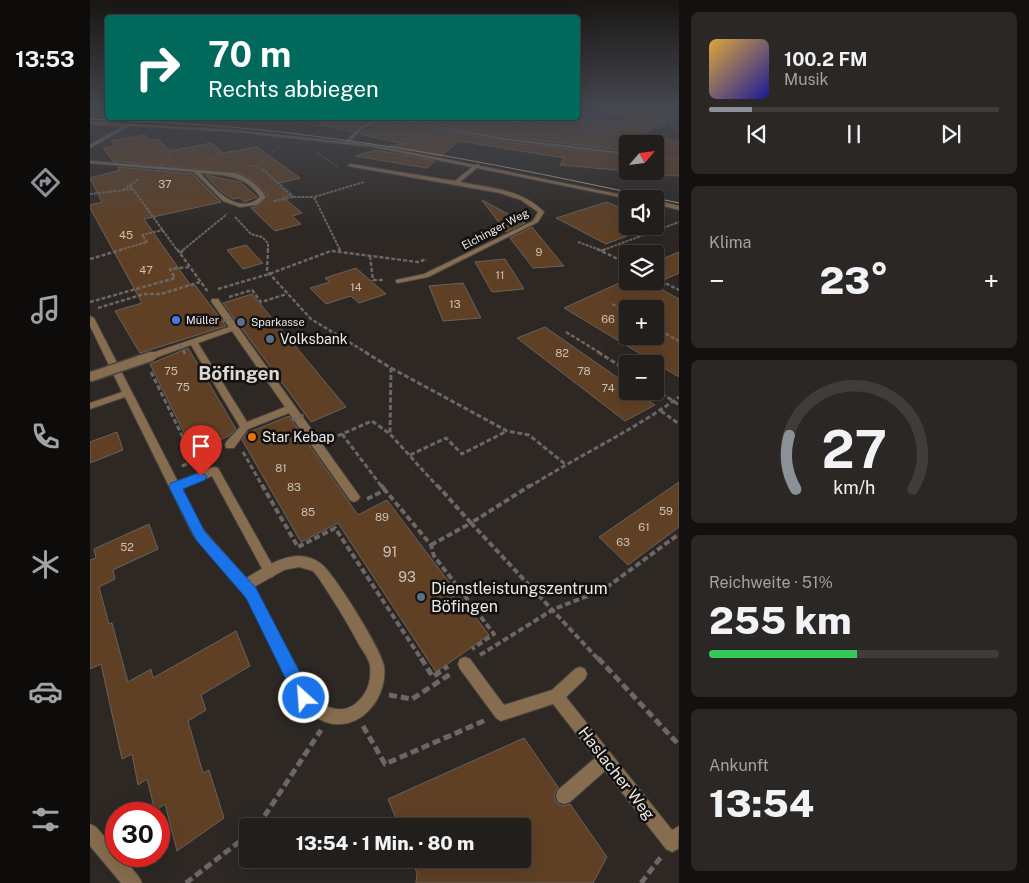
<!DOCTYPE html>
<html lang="de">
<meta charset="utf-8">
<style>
body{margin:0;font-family:"Public Sans",sans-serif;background:#2a2724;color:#f1f3f6;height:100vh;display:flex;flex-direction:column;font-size:19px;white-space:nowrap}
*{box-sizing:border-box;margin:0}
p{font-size:16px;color:#a2a2a3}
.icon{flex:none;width:28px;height:28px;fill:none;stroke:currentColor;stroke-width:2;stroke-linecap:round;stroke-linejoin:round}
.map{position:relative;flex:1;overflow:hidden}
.side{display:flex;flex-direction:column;gap:12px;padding:12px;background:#13100f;width:350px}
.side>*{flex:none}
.hud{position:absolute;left:15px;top:15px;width:475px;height:105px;border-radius:5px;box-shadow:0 5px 20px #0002,0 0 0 1px #3f3c3a;background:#00695c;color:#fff;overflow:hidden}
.needle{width:32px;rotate:62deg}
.buttons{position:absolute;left:529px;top:135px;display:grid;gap:10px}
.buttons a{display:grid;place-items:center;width:45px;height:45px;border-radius:5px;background:#221e1b;box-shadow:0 5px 20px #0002,0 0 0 1px #3f3c3a;font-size:25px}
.speed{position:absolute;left:15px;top:802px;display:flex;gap:10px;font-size:25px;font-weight:700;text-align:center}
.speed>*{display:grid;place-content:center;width:65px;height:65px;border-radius:50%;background:#221e1b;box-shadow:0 5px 20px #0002,0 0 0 1px #3f3c3a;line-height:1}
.speed .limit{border:8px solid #d22;background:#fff;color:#111}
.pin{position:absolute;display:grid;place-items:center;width:42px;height:42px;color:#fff;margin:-51px -21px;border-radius:50% 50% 50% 0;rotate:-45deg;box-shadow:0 0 5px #0007}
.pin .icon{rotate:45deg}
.me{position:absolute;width:55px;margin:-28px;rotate:334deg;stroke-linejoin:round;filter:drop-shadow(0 0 4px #0008)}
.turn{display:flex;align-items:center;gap:18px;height:105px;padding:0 20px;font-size:22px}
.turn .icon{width:65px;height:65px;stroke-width:2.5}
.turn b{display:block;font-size:35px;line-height:42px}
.big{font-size:38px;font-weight:800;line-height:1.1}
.side .widget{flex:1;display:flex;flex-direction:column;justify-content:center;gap:8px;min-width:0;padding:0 18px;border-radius:8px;background:#2a2724}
.side .dial{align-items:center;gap:0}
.dial svg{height:130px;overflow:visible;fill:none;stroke:#3f3c3a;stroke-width:7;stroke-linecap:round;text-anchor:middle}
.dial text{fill:#f1f3f6;stroke:none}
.song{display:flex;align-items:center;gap:15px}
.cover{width:60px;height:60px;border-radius:8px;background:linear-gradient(135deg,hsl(40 70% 55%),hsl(240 70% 35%))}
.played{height:5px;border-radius:2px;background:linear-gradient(90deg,#8c9099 15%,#3f3c3a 15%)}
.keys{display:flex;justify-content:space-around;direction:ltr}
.heat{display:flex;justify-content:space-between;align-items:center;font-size:28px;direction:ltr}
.charge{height:8px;border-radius:4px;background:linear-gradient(90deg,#34c759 51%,#3f3c3a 0)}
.trip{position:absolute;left:149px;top:818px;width:292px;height:50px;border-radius:5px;background:#221e1b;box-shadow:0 5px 20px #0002,0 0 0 1px #3f3c3a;font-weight:800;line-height:50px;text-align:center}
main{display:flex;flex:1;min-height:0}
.tabs{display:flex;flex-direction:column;width:90px;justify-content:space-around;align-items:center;background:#0e0c0b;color:#a2a2a3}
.tabs .icon{width:35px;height:35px}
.tabs .active{color:#8c9099}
.tabs b{font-size:22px;color:#f1f3f6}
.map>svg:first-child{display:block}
</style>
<main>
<nav class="tabs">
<b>13:53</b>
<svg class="icon active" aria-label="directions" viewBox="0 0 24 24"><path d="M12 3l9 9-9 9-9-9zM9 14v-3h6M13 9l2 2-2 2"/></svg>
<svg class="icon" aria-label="music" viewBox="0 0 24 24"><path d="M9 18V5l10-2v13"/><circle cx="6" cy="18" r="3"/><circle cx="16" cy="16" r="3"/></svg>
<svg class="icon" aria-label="phone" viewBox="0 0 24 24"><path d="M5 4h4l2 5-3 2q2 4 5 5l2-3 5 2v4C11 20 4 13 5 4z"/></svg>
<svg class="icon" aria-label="climate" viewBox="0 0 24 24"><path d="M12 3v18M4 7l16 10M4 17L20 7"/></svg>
<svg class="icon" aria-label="car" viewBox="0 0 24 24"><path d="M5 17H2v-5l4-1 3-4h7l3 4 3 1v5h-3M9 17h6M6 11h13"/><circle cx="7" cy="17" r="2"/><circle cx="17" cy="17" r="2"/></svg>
<svg class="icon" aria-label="filters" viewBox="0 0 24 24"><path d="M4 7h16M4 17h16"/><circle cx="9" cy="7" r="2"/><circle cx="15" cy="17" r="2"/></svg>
</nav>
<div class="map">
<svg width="589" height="883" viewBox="0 0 589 883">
<rect width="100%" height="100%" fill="#2d2824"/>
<!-- building -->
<g fill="#5f4025" stroke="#68625e" fill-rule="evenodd">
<polygon points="547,115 577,121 546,138 589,142 589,176 574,175 569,167 565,167 565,144 538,144 538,151 414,136 311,118 462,118 538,125 537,120"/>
<polygon points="231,118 287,118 269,125 262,132 230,125"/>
<polygon points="295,119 414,142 538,155 538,171 470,165 474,158 369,141 351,156 300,146 314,144 270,134"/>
<polygon points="55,135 60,140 68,139 80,151 121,143 133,153 167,147 210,178 186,184 201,196 193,197 212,213 202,216 211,224 185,231 161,208 168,206 178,196 164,181 150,173 23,161 13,148 26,146 21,141"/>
<polygon points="286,150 345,161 337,168 265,156"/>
<polygon points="28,167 103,174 131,202 54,219 101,286 105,285 136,326 50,353 25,311 52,303 0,208 0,205 12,202 0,178 30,170"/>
<polygon points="115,175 150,182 167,197 154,202 150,198 143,199 131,191"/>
<polygon points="392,200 435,223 416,232"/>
<polygon points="517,202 538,211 538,226 563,226 516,244 466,218"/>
<polygon points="442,227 474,266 443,268 420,238"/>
<polygon points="156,245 173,263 153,269 137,250"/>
<polygon points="589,252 589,273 565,284 565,262"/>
<polygon points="415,259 434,289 402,292 385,262"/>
<polygon points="266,268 296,294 269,303 261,296 236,304 220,288 240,282 235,278"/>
<path d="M538,279V281H556L589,299V377L474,308ZM538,309H565V336H538Z"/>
<polygon points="373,283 391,318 353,321 339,286"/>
<polygon points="162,294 256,407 221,422 133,303"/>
<polygon points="455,327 538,385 538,391 546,391 565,405 535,421 427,338"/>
<polygon points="98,348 146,429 139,436 103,451 60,364"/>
<polygon points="199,416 268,515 297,500 399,635 346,672 248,523 211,542 152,440 157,433"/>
<polygon points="27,432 33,450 0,463 0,442"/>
<polygon points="589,482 589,527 538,565 509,537"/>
<polygon points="59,524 68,549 23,570 25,579 9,587 19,624 22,623 38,682 61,669 63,678 146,631 160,666 111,695 116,710 98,721 113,773 119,770 134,818 87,851 75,804 65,811 57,779 48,785 42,754 32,759 11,664 0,669 0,560 6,558 4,549"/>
<polygon points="434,738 468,787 464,795 466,803 473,806 480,804 517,857 503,883 326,883 327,873 321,859 432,859 432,826 309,826 298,799"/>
</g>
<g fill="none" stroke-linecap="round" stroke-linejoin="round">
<defs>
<g id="lane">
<polygon points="124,467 128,468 184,568 186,572 184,576 180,578 176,576 122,476 85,491 81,490 80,487 81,484"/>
<polygon points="0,824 6,827 26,850 26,856 32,856 49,877 52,883 31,883 0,846"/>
</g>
<g id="street">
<path d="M290,118H294L272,129L259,142L283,145L385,165L388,164L390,166L552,199H539L387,168L370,182C399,188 432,189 454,212L448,222L338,277L308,283L306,282V280L334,274L443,221L448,212L431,200L410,193L258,166L260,164L365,181L382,167L283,147L146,132L39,126L0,148V145L33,126L0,124V122L146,130L255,142L270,127Z"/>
<polygon points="297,118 303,118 414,138 537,153 535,154 414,140"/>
<path d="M0,161L145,173C158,177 168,185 176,197L167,205L150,207L133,201L104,172L0,163ZM110,173C133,175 156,175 170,197C148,217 124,188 110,173Z"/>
<polygon points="565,200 589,206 589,210 565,204"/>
<path d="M122,299H128L268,494L270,497L268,500L264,502L260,500L199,413L158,429L144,448H136L135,445L136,442L150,427L101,345L65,358H59V354L139,327L121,301ZM142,331L195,407L157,422L108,343Z"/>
<path d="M0,316L4,318L111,527L156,578C172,569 190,556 209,556C216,556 225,559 230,563C243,571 292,651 294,666C298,695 274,728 243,724C231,722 222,715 213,708L156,597L103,535L35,397L0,409V403L32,392L0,326ZM209,567L223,571L228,577C242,598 256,620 268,643C272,650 279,658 280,666C282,682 276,697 262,706C248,714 234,706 223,698L164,587L194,570Z"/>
<polygon points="375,657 380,659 414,705 462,690 485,669 490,667 495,669 497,674 495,679 476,697 582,830 589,826 588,849 582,852 576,849 515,771 480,802 474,804 468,802 466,796 468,790 505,758 463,704 411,721 406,718 370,669 368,664 370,659"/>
</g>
</defs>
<!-- lane casing -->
<use href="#lane" stroke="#48433f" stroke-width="2"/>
<!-- street casing -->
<use href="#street" stroke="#48433f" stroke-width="2"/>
<!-- path-far5 -->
<g stroke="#6c6764" stroke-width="1" stroke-dasharray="2 1" stroke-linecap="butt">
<polyline points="583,114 589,115"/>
<polyline points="589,116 580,122 589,132"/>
<polyline points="190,118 235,127"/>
<polyline points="404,118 471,128 589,140"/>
<polyline points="485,118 583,127"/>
<polyline points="575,119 583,120"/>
<polyline points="231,120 239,122"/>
<polyline points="220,123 236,118"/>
<polyline points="458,126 470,118"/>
<polyline points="504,132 509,120"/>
<polyline points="553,137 555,144"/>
<polyline points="226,152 248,167"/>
<polyline points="78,157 88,138"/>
<polyline points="565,158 589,159"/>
<polyline points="121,160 130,155 124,150"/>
<polyline points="156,165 168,166 173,171"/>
<polyline points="167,167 188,147"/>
</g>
<!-- path-far4 -->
<g stroke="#6c6764" stroke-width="2" stroke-dasharray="3 1" stroke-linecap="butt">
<polyline points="172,169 204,197"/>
<polyline points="40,185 87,250"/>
<polyline points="33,190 49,179"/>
<polyline points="0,194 43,189"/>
<polyline points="184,201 204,197 224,197"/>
<polyline points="145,217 161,234 172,237 178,243 178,250"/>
<polyline points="488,242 510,250"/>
<polyline points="30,250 57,242 52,235 73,230"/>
<polyline points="93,250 137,214"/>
<polyline points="250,250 224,197 274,182"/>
<polyline points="513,250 589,222"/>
</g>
<!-- path-far3 -->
<g stroke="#6c6764" stroke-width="2.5" stroke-dasharray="4 2" stroke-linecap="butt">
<polyline points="87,249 118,292"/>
<polyline points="178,249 177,271 221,319 277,353"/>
<polyline points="249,249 250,251"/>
<polyline points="507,249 538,264"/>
<polyline points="511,251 517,249"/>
<polyline points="90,253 95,249"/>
<polyline points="280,256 283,280 295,280"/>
<polyline points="0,259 34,249"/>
<polyline points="565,278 589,290"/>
<polyline points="128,289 179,274 241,251 328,262 337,259"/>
<polyline points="139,297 162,290 171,302 197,294"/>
<polyline points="0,302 85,278 80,269 99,267"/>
<polyline points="522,304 538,312"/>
<polyline points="8,308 54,294 71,294 110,282"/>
<polyline points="565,328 589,341"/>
<polyline points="476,332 510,353"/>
</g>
<!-- path-far2 -->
<g stroke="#6c6764" stroke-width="3" stroke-dasharray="5 2.5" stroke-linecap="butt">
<polyline points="275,352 301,368 300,433"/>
<polyline points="508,352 538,371"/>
<polyline points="301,368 417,431 439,435 475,464"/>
<polyline points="61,372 102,456 125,447"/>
<polyline points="565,389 589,405"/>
<polyline points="571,411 589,424"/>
<polyline points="252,434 292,487"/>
<polyline points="241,439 282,421 300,434 348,487"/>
<polyline points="153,452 173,487"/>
<polyline points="320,455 356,438 372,454 417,431"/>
<polyline points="92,466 128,451"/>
<path d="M439,487C488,456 542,431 589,397"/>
</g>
<!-- path-far1 -->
<g stroke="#6c6764" stroke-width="4" stroke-dasharray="6 3" stroke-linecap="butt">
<polyline points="172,485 208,547 245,528 332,660"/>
<polyline points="291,485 295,490"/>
<polyline points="347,485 381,523 441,485"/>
<polyline points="277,499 295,490 341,545 344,556 404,634 382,649"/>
<polyline points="341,545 381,523 509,660"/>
<polyline points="390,655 464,609 513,590 589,534"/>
</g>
<!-- path -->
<g stroke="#6c6764" stroke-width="5" stroke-dasharray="8 4" stroke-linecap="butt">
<polyline points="331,658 343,677 358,666"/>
<polyline points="508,658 589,745"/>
<polyline points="299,695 322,699 362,673"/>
<polyline points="273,726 295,764 396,720"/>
<polyline points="168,826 231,730"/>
<polyline points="96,883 158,835"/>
<polyline points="551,883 571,857"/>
</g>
<!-- lane -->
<use href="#lane" fill="#876d4f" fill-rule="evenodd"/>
<!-- street -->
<use href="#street" fill="#876d4f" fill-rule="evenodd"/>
<!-- tram -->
<path stroke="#aba8a4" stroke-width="1" d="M0,119C75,122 149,126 223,136C346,151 468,177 589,203"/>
<defs>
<polyline id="street-bridge" points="0,377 62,356"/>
</defs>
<!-- street-bridge casing -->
<use href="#street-bridge" stroke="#48433f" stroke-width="12" stroke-linecap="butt"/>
<!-- path-bridge-far1 -->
<g stroke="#6c6764" stroke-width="2.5" stroke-dasharray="4 2" stroke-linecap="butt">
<polyline points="133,321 144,318"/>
<polyline points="90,345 95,353"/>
</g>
<!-- path-bridge -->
<g stroke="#6c6764" stroke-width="3" stroke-dasharray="5 2.5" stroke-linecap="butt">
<polyline points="94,352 95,354"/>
<polyline points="202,420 216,414"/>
</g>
<!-- street-bridge -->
<use href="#street-bridge" stroke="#876d4f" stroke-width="9"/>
</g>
<!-- sky -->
<linearGradient id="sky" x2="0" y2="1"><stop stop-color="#191614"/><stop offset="0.47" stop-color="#464850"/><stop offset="1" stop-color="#464850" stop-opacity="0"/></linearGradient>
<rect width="589" height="232" fill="url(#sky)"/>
<!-- route -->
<polygon fill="#1a73e8" stroke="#114b97" points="111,472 117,476 115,480 93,489 115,532 166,588 220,692 223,698 220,704 214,706 208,704 156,598 106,540 79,487 81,483"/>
<!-- markers -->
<circle fill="#3f7fe0" stroke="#131110" stroke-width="2" cx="86" cy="320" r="5"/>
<g fill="#5c6f8a" stroke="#131110" stroke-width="2">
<circle cx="151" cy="322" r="5"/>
<circle cx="180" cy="339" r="5"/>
<circle cx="331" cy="597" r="5"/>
</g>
<circle fill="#e8710a" stroke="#131110" stroke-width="2" cx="162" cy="437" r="5"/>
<g text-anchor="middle" stroke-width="5" stroke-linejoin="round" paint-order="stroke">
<!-- number labels -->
<g font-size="11" fill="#cac0b6">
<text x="75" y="188">37</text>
<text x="36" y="239">45</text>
<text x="449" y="256">9</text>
<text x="56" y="274">47</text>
<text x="410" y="279">11</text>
<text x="266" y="291">14</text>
<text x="365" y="308">13</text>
<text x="518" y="323">66</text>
<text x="472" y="357">82</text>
<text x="81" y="375">75</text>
<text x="494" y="375">78</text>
<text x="93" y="391">75</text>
<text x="518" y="392">74</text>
<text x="191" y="472">81</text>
<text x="204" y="491">83</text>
<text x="576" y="515">59</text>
<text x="218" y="516">85</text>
<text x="292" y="521">89</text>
<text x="554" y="531">61</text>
<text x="533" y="546">63</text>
<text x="37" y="551">52</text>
</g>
<!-- far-street labels -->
<g font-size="11" fill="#edeae7" stroke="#131110">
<text transform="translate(405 229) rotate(-28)" y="4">Elchinger Weg</text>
</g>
<!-- far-poi labels -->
<g font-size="11" fill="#edeae7" stroke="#131110" text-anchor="start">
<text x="96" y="324">Müller</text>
<text x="161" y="326">Sparkasse</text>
</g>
<!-- poi labels -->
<g font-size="14" fill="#edeae7" stroke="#131110" text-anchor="start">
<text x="190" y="344">Volksbank</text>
<text x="172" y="442">Star Kebap</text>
</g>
<!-- near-number labels -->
<g font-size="14" fill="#cac0b6">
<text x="300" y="557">91</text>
<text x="317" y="582">93</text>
</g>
<!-- near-poi labels -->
<g font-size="16" fill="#edeae7" stroke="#131110" text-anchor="start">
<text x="341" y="594">Dienstleistungszentrum<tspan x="341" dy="18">Böfingen</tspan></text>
</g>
<!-- near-street labels -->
<g font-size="16" fill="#edeae7" stroke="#131110">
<text transform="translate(527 773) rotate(52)" y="6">Haslacher Weg</text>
</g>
<!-- district labels -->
<g font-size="19" font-weight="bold" fill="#ded8d3" stroke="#131110">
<text x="149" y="380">Böfingen</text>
</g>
</g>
</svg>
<div class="buttons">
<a><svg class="needle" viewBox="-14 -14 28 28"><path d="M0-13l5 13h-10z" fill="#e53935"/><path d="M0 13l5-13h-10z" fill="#a2a2a3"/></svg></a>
<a><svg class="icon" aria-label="sound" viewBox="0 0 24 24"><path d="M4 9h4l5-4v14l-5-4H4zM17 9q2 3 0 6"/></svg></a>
<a><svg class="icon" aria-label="layers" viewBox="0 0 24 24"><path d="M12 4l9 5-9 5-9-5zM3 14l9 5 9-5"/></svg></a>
<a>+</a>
<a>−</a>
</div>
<div class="speed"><div class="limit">30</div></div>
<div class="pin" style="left:111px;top:476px;background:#d93025"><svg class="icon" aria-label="arrive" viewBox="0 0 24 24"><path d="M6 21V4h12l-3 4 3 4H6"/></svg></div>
<svg class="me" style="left:214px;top:698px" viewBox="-20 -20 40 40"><circle r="17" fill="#1a73e8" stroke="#fff" stroke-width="3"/><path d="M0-11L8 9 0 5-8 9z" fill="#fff"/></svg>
<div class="trip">13:54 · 1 Min. · 80 m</div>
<div class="hud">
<div class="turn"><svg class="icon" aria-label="right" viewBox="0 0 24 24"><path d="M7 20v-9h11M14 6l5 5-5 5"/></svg><div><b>70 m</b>Rechts abbiegen</div></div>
</div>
</div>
<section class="side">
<div class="widget">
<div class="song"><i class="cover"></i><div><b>100.2 FM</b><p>Musik</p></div></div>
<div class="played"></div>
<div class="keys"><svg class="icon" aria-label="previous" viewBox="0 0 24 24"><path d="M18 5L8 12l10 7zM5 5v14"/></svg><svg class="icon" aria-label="pause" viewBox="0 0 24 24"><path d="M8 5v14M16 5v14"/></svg><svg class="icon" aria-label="next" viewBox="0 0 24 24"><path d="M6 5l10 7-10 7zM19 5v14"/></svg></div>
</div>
<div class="widget"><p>Klima</p>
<div class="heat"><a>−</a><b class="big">23°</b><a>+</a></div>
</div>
<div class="widget dial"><svg viewBox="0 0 100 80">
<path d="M14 69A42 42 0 1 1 86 69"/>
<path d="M14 69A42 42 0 0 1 10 36" stroke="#8c9099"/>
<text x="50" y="56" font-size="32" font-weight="700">27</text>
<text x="50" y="72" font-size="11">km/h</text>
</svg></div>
<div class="widget"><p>Reichweite · 51%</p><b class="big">255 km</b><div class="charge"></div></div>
<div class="widget"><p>Ankunft</p><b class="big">13:54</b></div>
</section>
</main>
